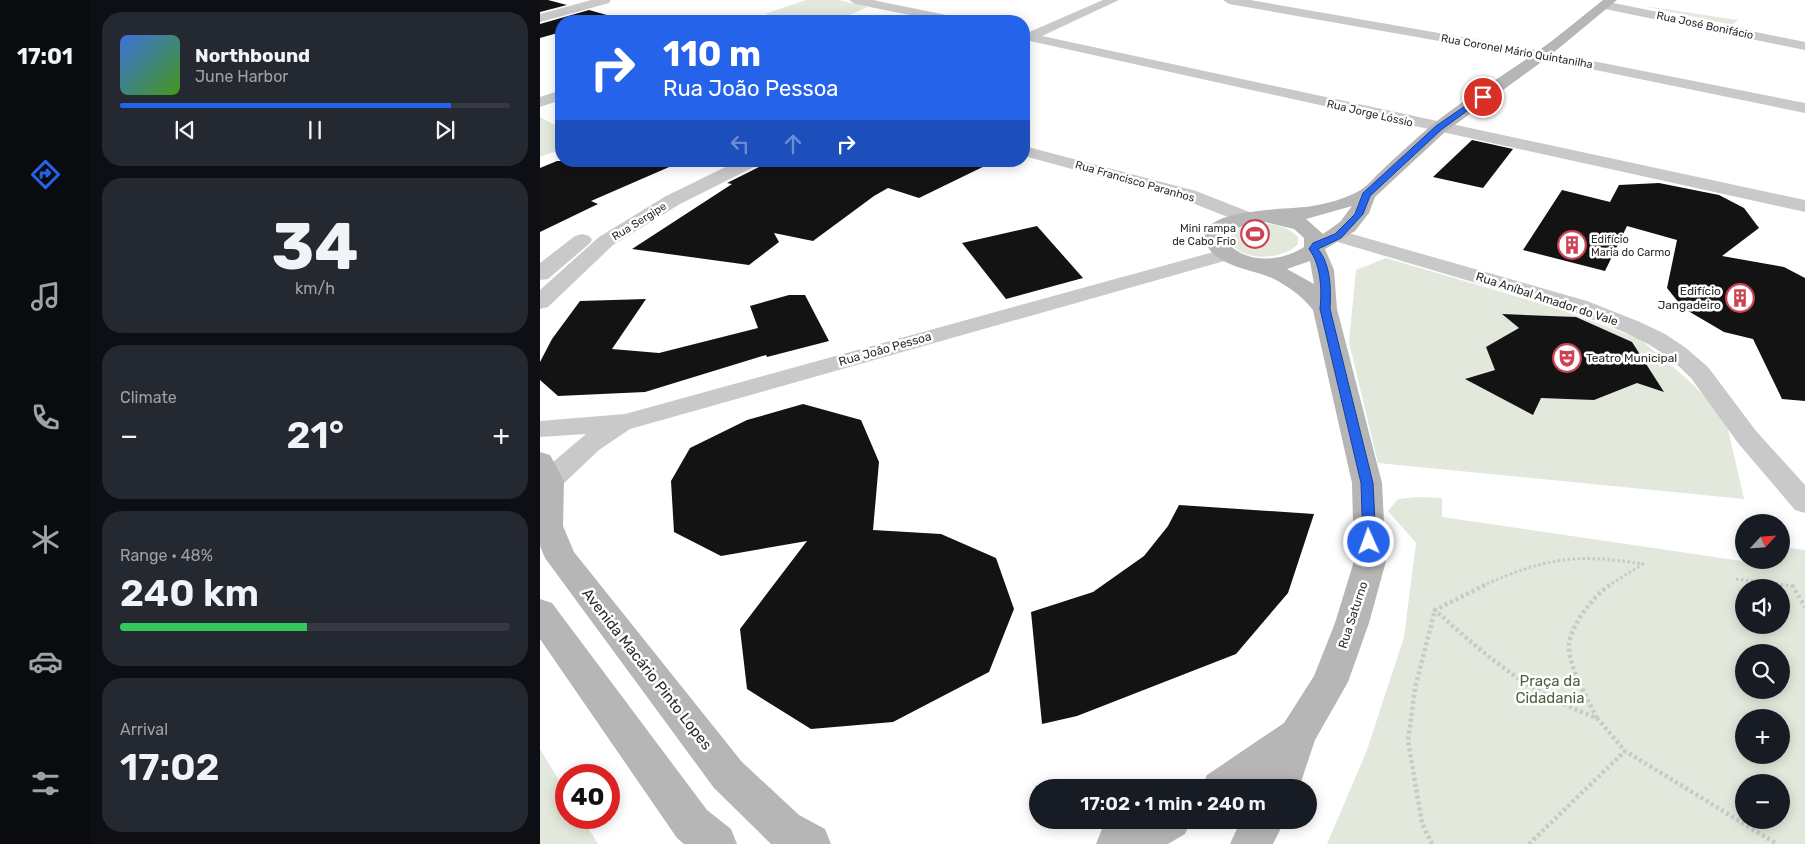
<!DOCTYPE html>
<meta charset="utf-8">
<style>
body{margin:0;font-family:Rubik,sans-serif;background:#242831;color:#f1f3f6;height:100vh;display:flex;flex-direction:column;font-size:19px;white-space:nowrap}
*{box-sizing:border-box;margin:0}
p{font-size:16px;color:#9ea1a6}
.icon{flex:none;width:28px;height:28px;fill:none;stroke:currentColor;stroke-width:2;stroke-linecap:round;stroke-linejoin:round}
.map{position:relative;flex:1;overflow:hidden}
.details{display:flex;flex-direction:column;gap:12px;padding:12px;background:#0d0f14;width:450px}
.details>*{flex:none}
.hud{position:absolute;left:15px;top:15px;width:475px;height:152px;border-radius:20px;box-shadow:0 2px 12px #0003;background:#2563eb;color:#fff;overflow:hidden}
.needle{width:32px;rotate:64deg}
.buttons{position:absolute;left:1195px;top:514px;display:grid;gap:10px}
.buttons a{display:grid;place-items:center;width:55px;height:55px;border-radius:50%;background:#171b24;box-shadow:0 2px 12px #0003;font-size:25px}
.speed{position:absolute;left:15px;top:764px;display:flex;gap:10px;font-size:25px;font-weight:700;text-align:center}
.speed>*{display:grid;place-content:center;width:65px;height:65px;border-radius:50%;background:#171b24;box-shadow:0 2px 12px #0003;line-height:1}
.speed .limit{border:8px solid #d22;background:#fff;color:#111}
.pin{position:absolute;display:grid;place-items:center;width:42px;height:42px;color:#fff;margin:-21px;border:2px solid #fff;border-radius:50%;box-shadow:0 1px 5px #0007}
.me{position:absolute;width:55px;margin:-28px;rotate:358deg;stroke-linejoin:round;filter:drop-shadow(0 0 4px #0008)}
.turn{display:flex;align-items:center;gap:18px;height:105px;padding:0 25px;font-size:22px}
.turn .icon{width:65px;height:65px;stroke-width:2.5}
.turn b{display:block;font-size:35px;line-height:42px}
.lanes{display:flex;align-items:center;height:48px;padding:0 25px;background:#0003;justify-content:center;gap:25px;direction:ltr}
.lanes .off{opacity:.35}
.big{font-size:38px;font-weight:600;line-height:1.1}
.details .card{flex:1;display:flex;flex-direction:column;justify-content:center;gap:8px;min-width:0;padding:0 18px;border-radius:20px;background:#242831}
.details .dial{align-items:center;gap:0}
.dial b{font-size:65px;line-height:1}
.song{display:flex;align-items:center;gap:15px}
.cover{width:60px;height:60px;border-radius:8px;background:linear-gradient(135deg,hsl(220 70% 55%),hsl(100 70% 35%))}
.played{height:5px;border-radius:2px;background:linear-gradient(90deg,#2563eb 85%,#363941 85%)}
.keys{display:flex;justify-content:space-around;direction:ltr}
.heat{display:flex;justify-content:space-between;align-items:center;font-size:28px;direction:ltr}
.charge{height:8px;border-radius:4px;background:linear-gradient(90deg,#34c759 48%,#363941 0)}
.trip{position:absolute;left:489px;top:779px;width:288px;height:50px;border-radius:25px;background:#171b24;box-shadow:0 2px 12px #0003;font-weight:600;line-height:50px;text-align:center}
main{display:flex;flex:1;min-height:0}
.tabs{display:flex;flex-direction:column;width:90px;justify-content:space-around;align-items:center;background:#090b0e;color:#9ea1a6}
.tabs .icon{width:35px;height:35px}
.tabs .on{color:#2563eb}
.tabs b{font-size:22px;color:#f1f3f6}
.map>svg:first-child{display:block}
</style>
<main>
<nav class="tabs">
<b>17:01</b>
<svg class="icon on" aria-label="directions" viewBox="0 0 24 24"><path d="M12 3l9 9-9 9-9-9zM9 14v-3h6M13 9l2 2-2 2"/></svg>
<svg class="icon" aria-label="music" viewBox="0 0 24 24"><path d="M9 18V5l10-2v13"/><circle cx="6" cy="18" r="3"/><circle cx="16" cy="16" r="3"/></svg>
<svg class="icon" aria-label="phone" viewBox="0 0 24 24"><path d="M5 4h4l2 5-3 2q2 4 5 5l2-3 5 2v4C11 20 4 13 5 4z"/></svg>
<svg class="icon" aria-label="climate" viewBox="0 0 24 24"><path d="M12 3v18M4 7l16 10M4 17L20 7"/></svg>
<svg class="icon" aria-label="car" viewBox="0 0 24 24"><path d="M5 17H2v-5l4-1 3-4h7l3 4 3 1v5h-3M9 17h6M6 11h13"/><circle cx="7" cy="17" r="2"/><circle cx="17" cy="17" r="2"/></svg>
<svg class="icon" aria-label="filters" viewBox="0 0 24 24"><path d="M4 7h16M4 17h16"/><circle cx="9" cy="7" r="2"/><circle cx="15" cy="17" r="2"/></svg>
</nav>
<section class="details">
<div class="card">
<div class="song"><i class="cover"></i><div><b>Northbound</b><p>June Harbor</p></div></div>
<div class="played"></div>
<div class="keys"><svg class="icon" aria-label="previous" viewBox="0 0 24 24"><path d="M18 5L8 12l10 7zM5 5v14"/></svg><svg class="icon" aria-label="pause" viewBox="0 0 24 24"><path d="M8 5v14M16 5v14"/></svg><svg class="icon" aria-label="next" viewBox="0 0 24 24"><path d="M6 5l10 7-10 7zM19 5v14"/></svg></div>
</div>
<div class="card dial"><b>34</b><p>km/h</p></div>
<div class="card"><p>Climate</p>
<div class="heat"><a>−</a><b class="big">21°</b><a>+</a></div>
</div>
<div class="card"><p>Range · 48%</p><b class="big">240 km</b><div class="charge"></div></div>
<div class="card"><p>Arrival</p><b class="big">17:02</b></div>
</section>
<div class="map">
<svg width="1265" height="844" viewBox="0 0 1265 844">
<rect width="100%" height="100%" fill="#fff"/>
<!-- green -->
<g fill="#e2e8db" fill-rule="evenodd">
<polygon points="266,0 299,0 328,7 295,21 257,21 225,14"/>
<polygon points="1104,6 1105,6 1198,20 1192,25"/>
<polygon points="0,117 21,128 21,149 0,157"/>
<path d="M714,223C731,223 746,225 758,237V244C742,261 697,263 689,238C695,228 703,226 714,223Z"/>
<polygon points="846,258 1019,309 1100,339 1147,379 1185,416 1204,499 838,463 809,342 816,270"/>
<path d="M879,497L902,498V517L1229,565L1228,560H1241V547L1265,550V844H787L827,750L864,637L876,543L848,511L858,499ZM1204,588H1241V625H1204ZM1241,652V690H1204V652ZM1204,718H1241V755H1204ZM1204,782H1241V820H1204Z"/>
<polygon points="0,749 26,792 26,818 42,818 58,844 0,844"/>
</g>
<!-- building -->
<g fill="#131313">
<polygon points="0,0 8,0 27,5 0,12"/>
<polygon points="49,10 74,17 58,21 21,21 21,32 0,38 0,24"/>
<polygon points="932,140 973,149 943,188 893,177"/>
<polygon points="17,161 143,161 51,201 58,204 0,232 0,168"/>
<polygon points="223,161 455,161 379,198 348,188 334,196 273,241 234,233 239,242 209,265 92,249 192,184 187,183 219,167"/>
<polygon points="1119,183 1179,195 1204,208 1219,228 1182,256 1244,267 1265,278 1265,401 1242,399 1213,339 1184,332 1143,308 1127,288 1137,240 1087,226 1065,271 983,250 1022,190 1070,202 1079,185"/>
<polygon points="497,226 543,278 466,299 422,243"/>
<polygon points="249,295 265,295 289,341 227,357 226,355 105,392 18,396 0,380 0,362 12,339 40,301 106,299 72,349 119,353 218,328 210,306"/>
<polygon points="962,314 1036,317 1092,342 1124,392 1097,383 1054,400 1001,398 993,415 925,379 955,370 946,347 979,328"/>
<polygon points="263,404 321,420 339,462 333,530 401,534 456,558 474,609 449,672 353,722 271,729 207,689 200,629 267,541 181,556 134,532 131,481 150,448 207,420"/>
<polygon points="639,505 774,514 748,593 696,654 537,716 502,724 491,612 553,592 604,556 628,526"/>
</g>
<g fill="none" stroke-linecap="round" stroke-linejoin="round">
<!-- path-far1 -->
<g stroke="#c9c9c9" stroke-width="3" stroke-dasharray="2.5 2.5" stroke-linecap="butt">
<polyline points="1196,579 1253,586"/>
<path d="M942,586C1005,558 1035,553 1103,564L1068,586"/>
</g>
<!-- path -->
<g stroke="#c9c9c9" stroke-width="4.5" stroke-dasharray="3 3" stroke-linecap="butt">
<path d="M945,585L895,610C949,659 988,692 1057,718"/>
<polyline points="1252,585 1265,607"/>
<polyline points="1057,718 1085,751 1237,844"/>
<path d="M1057,718C1048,700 1028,666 1029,645C1030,626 1054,595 1070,585"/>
<polyline points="892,844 882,823 868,741 875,688 895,610"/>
<polyline points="989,844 1085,751"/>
</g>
<!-- street -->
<g fill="#c9c9c9" fill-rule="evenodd">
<polygon points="51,0 71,0 69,3 0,22 0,14"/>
<polygon points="309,0 333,0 416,17 422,21 399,21 315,4"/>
<polygon points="563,0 579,0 502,36 1265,200 1265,212 490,41 484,43 484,32 487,33"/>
<polygon points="683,0 710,0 1002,51 1265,103 1265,113 1002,59 689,4"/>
<polygon points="1064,1 1265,42 1265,50 1060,8 1058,5"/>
<polygon points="21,90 21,100 0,107 0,97"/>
<polygon points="484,146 656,191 712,213 715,217 712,221 698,221 642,199 484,156"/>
<polygon points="198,161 221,161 218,165 140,204 73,245 8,307 0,309 0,290 59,237 126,196"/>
<polygon points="798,230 1047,301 1100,322 1125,334 1146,348 1168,367 1216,431 1265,485 1265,513 1255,510 1198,443 1151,378 1130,358 1108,344 1084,332 1031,311 791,240 788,236 791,232"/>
<polygon points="42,234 49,236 52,240 49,244 8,279 0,280 0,263 35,236"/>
<polygon points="688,248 695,250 698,254 695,258 90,429 59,450 19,488 9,491 0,488 0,473 46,434 0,437 0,421 85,414"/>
</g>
<!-- secondary -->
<g fill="#b6b6b6" fill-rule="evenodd">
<path d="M1063,0H1077L1007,58L905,132L835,197L829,213L815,231L785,249L794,270L797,309L842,483L846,561L829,623L808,682L775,740L759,788H719L721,783L715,788H661L667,775L744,723L774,676L795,623L814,561L812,483L773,310C762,296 748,286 732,278C712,269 672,266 665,240C657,207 755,210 772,206C786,204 807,198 819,191C826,187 833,179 839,173C856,157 874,140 892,125C924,99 961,77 994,54C1018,37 1040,18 1063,0ZM812,206L800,222L783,234L766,219ZM725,222L754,229L764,238V247C742,262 703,265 686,240L687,234L704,225ZM770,261L774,284L747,269Z"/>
<polygon points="0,452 10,455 24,481 23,526 34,552 202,762 259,815 285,829 291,844 231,844 174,788 5,558 0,546"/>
<polygon points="0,599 12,603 167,810 191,829 197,844 144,844 137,838 0,639"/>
<polygon points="586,820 651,820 645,834 628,844 556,844 562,829"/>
<polygon points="701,820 745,820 733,844 690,844"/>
</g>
</g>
<!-- route -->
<path fill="#2563eb" stroke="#184099" d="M941,95L946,97L901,130L830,196L823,214L801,238L778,249C791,265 791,289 790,309L833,483L836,542L829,546L823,542L821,483L780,309C782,289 781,265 769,249L773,243L795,234L815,214L823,193L896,126Z"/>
<!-- icons -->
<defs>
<symbol id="stadium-ring" viewBox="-11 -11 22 22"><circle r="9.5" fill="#fff" stroke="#ce4353" stroke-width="1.5"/><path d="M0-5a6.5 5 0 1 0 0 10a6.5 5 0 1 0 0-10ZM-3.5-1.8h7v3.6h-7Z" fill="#ce4353"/></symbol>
<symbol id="building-ring" viewBox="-11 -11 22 22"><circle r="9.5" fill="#fff" stroke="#ce4353" stroke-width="1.5"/><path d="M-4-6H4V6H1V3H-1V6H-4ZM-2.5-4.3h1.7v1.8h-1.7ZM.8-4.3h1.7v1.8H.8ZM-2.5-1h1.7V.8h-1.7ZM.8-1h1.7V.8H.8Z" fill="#ce4353"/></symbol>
<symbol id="theatre-ring" viewBox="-11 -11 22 22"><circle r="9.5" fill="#fff" stroke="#ce4353" stroke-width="1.5"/><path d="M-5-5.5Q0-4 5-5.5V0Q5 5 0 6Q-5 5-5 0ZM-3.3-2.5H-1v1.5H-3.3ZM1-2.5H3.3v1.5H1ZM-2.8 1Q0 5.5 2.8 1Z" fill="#ce4353"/></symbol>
</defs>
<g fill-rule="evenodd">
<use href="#stadium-ring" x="699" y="218" width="32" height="32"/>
<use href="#building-ring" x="1016" y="229" width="32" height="32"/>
<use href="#building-ring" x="1184" y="282" width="32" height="32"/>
<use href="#theatre-ring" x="1011" y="342" width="32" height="32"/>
</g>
<g text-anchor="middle" stroke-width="5" stroke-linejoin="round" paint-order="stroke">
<!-- far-street labels -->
<g font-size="11" fill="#2c2c2c" stroke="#fff">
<text transform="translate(1165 25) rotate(12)" y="4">Rua José Bonifácio</text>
<text transform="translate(977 51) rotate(10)" y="4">Rua Coronel Mário Quintanilha</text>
<text transform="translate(830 113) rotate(13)" y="4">Rua Jorge Lóssio</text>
<text transform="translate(595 181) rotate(16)" y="4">Rua Francisco Paranhos</text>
<text transform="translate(99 221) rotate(-32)" y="4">Rua Sergipe</text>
</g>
<!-- far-poi labels -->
<g font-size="11" fill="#2c2c2c" stroke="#fff" text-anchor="end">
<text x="696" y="232">Mini rampa<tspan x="696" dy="13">de Cabo Frio</tspan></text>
<text x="1051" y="243" text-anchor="start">Edifício<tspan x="1051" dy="13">Maria do Carmo</tspan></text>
</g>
<!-- poi labels -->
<g font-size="12" fill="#2c2c2c" stroke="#fff" text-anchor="end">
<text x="1181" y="295">Edifício<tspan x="1181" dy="14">Jangadeiro</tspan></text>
<text x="1046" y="362" text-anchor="start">Teatro Municipal</text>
</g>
<!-- street labels -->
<g font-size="12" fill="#2c2c2c" stroke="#fff">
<text transform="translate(1007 299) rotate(18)" y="4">Rua Aníbal Amador do Vale</text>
<text transform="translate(345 349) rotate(-16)" y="4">Rua João Pessoa</text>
<text transform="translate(813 615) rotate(-72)" y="4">Rua Saturno</text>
</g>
<!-- near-street labels -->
<g font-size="15" fill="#2c2c2c" stroke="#fff">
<text transform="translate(107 669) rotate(52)" y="5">Avenida Macário Pinto Lopes</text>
</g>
<!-- near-park labels -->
<g font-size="15" fill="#516140" stroke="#fff">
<text x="1010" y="686">Praça da<tspan x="1010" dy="17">Cidadania</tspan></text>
</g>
</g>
</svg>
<div class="buttons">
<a><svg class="needle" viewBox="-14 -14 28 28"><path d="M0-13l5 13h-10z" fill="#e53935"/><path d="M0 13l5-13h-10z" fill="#9ea1a6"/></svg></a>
<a><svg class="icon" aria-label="sound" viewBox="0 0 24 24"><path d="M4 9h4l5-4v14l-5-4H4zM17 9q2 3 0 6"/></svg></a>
<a><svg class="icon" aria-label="search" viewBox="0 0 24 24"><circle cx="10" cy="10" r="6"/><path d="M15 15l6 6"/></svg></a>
<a>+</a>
<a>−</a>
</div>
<div class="speed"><div class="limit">40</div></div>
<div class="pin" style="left:943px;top:97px;background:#d93025"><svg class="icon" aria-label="arrive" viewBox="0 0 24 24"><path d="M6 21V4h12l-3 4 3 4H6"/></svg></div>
<svg class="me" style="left:829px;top:542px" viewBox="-20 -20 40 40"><circle r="17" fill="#2563eb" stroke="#fff" stroke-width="3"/><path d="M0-11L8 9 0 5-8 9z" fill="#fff"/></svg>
<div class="trip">17:02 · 1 min · 240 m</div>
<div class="hud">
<div class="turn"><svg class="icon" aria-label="right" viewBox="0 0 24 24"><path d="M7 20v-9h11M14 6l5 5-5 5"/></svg><div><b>110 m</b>Rua João Pessoa</div></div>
<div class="lanes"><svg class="icon off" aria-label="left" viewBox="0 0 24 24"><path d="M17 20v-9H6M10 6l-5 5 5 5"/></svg><svg class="icon off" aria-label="ahead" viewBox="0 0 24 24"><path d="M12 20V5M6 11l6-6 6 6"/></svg><svg class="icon" aria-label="right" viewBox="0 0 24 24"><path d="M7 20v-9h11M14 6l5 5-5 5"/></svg></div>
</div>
</div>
</main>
